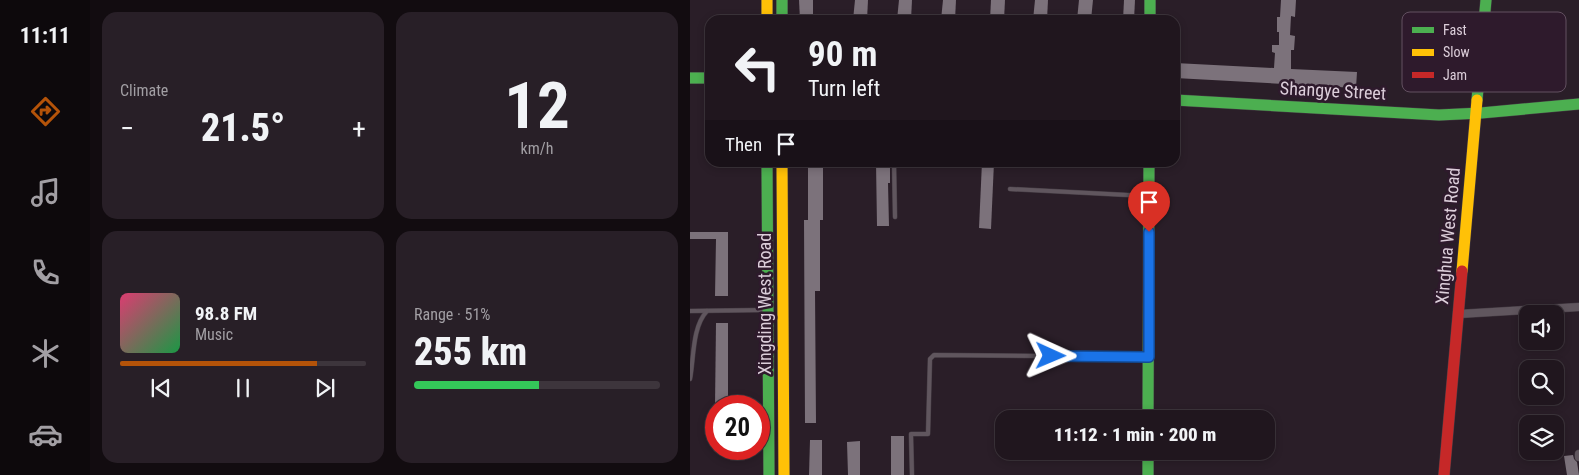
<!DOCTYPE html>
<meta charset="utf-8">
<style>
body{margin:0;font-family:"Roboto Condensed",sans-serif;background:#281f27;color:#f1f3f6;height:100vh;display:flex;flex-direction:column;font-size:19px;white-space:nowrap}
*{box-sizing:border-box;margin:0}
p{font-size:16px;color:#a29fa4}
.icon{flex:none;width:28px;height:28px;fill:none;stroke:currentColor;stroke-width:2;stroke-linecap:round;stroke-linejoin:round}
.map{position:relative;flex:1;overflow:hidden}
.sheet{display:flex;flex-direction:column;gap:12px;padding:12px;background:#120c10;width:600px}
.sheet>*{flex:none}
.guide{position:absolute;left:15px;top:15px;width:475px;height:152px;border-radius:15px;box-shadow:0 2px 8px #0003,0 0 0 1px #3d353c;background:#20161e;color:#f1f3f6;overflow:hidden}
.tools{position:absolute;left:829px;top:305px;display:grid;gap:10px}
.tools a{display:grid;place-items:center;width:45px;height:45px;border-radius:10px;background:#20161e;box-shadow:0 2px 8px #0003,0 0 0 1px #3d353c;font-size:25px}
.speed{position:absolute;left:15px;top:395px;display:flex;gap:10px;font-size:25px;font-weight:700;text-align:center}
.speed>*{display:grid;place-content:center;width:65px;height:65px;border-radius:50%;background:#20161e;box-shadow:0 2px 8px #0003,0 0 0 1px #3d353c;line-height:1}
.speed .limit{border:8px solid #d22;background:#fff;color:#111}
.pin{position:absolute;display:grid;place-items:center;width:42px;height:42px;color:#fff;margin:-51px -21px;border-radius:50% 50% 50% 0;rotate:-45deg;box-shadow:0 0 5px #0007}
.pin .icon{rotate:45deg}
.me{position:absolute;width:55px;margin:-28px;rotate:91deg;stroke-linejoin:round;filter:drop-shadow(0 0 4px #0008)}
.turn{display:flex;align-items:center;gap:18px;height:105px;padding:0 20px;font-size:22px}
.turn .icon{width:65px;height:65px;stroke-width:2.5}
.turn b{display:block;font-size:35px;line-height:42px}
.then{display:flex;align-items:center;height:48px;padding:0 20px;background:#0003;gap:10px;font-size:19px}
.big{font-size:38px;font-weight:800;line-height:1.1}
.sheet .tile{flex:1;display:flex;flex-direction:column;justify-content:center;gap:8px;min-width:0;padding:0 18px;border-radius:15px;background:#281f27}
.sheet .dial{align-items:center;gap:0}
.dial b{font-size:65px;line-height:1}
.song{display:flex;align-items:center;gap:15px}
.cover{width:60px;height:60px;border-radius:8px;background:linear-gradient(135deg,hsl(340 70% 55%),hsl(140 70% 35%))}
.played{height:5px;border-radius:2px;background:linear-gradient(90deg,#b45309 80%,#3d353c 80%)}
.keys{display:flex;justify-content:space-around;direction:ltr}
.heat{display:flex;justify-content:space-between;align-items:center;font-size:28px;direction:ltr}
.charge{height:8px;border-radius:4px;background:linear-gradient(90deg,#34c759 51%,#3d353c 0)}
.sheet .tiles{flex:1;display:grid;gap:12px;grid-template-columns:repeat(2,1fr)}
.trip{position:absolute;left:305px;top:410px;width:280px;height:50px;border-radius:15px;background:#20161e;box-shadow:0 2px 8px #0003,0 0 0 1px #3d353c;font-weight:800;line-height:50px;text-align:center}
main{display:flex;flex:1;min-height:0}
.tabs{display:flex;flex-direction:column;width:90px;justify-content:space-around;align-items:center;background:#0d090c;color:#a29fa4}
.tabs .icon{width:35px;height:35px}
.tabs .active{color:#b45309}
.tabs b{font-size:22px;color:#f1f3f6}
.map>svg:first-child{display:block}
</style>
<main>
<nav class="tabs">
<b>11:11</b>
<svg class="icon active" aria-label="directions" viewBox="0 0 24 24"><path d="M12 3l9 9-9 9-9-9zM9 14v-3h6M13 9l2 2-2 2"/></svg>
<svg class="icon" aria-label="music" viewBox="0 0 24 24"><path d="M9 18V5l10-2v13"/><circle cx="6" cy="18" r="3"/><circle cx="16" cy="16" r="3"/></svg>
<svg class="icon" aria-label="phone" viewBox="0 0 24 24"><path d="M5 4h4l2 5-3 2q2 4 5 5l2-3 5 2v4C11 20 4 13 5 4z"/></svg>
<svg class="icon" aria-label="climate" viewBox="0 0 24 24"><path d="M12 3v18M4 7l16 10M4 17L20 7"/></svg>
<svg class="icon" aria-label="car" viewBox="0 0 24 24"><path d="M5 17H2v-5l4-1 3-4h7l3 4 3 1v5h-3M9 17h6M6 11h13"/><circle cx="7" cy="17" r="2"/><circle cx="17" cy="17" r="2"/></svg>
</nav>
<section class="sheet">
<div class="tiles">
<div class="tile"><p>Climate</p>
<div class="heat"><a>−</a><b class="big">21.5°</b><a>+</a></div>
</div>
<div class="tile dial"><b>12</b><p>km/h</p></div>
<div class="tile">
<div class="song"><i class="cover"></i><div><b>98.8 FM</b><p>Music</p></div></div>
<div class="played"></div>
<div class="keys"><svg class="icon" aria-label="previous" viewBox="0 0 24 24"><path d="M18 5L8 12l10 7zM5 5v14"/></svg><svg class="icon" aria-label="pause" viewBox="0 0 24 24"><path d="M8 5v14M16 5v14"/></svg><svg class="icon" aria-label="next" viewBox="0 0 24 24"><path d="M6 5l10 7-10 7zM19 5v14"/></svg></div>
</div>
<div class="tile"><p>Range · 51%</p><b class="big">255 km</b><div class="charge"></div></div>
</div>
</section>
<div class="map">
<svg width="889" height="475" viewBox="0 0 889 475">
<rect width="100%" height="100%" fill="#2a1e28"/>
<!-- building -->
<g fill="#7c727b">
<polygon points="109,0 123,0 123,20 110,20"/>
<polygon points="165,0 178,0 177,20 163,20"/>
<polygon points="209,0 222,0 221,20 207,20"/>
<polygon points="253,0 266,0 265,20 251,20"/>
<polygon points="301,0 315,0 314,20 300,20"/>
<polygon points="345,0 358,0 357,20 343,20"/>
<polygon points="389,0 403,0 401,20 387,20"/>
<polygon points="434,0 445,0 444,20 433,20"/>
<polygon points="591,0 606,0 605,17 601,16 600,35 605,36 604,50 601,50 601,69 667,72 666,88 485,78 485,63 584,68 585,53 582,52 582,45 589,45 589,32 587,32 587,17 590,17"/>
<polygon points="118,162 132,162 133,165 133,220 130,220 130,291 125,291 126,423 115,423 114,220 118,220"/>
<polygon points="186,162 200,162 200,183 198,183 199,226 187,226"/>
<polygon points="292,162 304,162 301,229 289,228"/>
<polygon points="0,232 38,232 38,296 25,296 26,239 0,239"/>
<polygon points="26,323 38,323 38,406 25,406"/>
<rect x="201" y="436" width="13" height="39"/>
<polygon points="120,440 132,440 132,475 119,475"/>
<polygon points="170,441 170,475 158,475 157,442"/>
<polygon points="883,455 884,459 887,462 889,475 877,475 874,456"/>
</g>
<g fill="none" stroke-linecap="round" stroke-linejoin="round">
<defs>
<g id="lane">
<polyline points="204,162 205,217"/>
<polyline points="320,189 457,196"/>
<polyline points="0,311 75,310"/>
<path d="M0,379C4,358 2,327 17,311"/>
<polyline points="222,475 221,434 238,434 240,359 244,355 458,357"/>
</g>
<g id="street">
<polyline points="769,314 889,307"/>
<polyline points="889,454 889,457"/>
</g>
<g id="fast">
<polyline points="92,0 92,20"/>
<polyline points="460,0 460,20"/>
<polyline points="0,78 20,78"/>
<polyline points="485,100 749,115 791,113 889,104"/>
<polyline points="787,100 796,0"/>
<polyline points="77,162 79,475"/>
<polyline points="458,419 459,162"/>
<polyline points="458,451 458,475"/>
</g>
<g id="slow">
<polyline points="77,0 77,20"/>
<polyline points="92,162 94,475"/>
<polyline points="772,271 787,100"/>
</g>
<polyline id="jam" points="754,475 772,271"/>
</defs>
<!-- lane casing -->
<use href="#lane" stroke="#453c44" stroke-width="5"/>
<!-- street casing -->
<use href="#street" stroke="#453c44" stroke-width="9"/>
<!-- fast casing -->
<use href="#fast" stroke="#453c44" stroke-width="12"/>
<!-- slow casing -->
<use href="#slow" stroke="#453c44" stroke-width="12"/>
<!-- jam casing -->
<use href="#jam" stroke="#453c44" stroke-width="12"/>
<!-- lane -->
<use href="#lane" stroke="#60565e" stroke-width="4"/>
<!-- street -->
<use href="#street" stroke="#60565e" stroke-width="8"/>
<!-- fast -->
<use href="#fast" stroke="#4caf50" stroke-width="11"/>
<!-- slow -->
<use href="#slow" stroke="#ffc107" stroke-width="11"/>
<!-- jam -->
<use href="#jam" stroke="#c62828" stroke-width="11"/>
</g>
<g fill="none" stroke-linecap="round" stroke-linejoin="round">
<defs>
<polyline id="route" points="361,356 459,357 459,232"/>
</defs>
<!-- route casing -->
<use href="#route" stroke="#114b97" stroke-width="12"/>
<!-- route -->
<use href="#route" stroke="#1a73e8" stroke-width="9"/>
</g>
<g text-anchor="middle" stroke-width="5" stroke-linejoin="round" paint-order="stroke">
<!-- street labels -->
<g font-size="18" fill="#dcceda" stroke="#2e1a2c">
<text transform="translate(643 91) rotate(3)" y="6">Shangye Street</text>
<text transform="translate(758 236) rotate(-85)" y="6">Xinghua West Road</text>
<text transform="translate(75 304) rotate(-90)" y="6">Xingding West Road</text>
</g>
</g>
<!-- legend -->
<rect x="712" y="12" width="164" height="80" rx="8" fill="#2e1a2c" stroke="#625060" stroke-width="1"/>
<rect x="722" y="27" width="22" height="6" fill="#4caf50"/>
<rect x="722" y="49" width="22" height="7" fill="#ffc107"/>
<rect x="722" y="72" width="22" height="6" fill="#c62828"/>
<g font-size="14" fill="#dcceda">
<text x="753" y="35">Fast</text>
<text x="753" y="57">Slow</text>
<text x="753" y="80">Jam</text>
</g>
</svg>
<div class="tools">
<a><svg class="icon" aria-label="sound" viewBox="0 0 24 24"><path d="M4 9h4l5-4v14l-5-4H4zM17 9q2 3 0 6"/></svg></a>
<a><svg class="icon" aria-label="search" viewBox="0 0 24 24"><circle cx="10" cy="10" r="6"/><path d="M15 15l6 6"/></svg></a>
<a><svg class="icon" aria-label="layers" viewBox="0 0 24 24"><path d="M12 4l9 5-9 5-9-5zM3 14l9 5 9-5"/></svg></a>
</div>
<div class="speed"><div class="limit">20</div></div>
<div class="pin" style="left:459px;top:232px;background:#d93025"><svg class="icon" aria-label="arrive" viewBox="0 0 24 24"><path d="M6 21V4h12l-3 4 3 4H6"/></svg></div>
<svg class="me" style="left:361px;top:356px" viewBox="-20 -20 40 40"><path d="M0-17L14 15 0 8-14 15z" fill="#1a73e8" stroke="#fff" stroke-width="4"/></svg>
<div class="trip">11:12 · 1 min · 200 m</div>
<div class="guide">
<div class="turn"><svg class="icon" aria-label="left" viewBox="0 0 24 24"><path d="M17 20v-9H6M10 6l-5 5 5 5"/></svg><div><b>90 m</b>Turn left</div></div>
<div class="then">Then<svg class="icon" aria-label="arrive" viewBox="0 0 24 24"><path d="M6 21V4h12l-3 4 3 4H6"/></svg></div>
</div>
</div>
</main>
